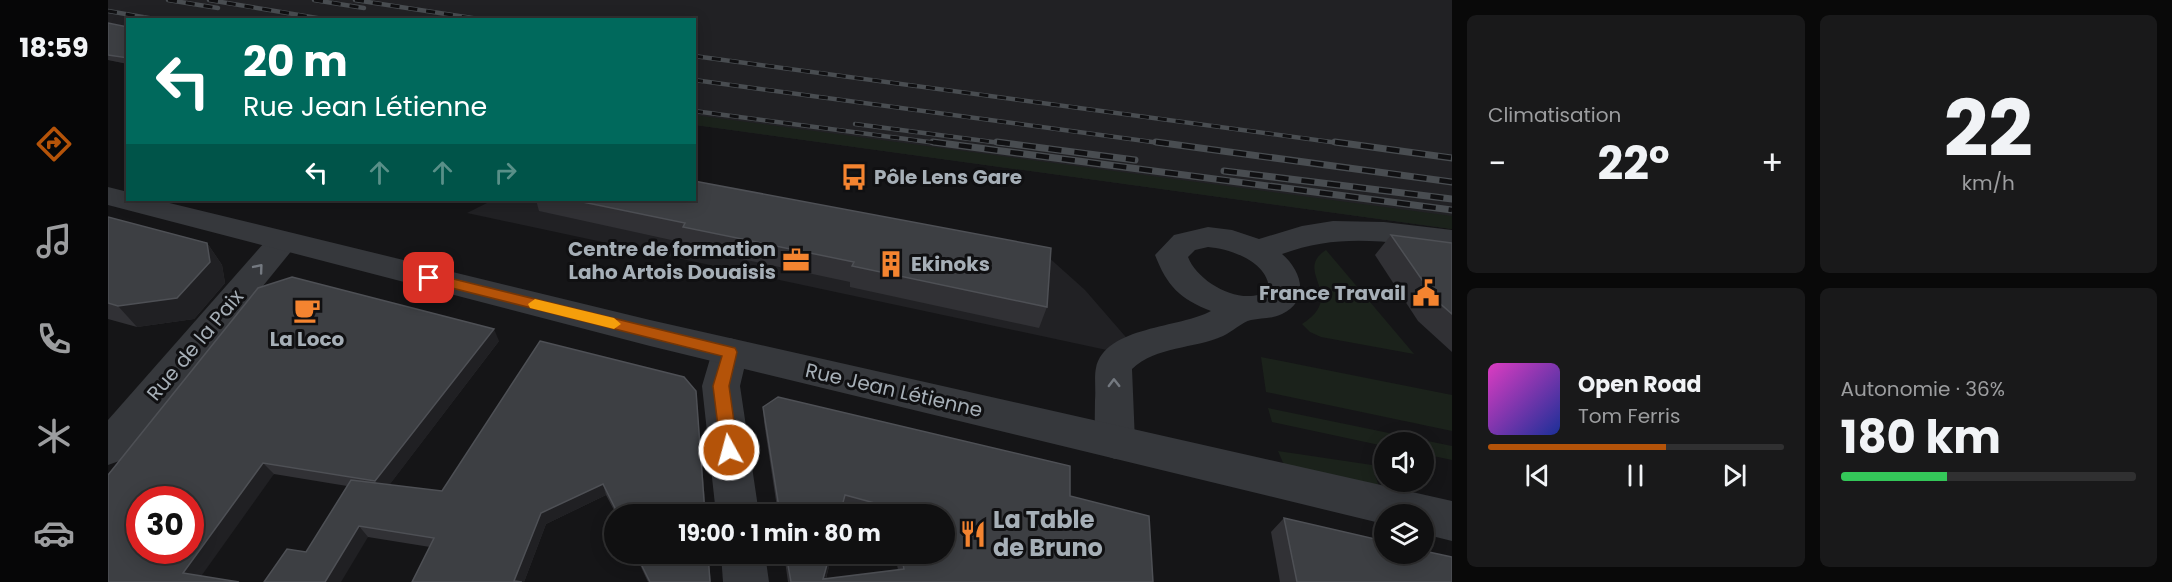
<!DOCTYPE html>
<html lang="fr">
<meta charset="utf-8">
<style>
body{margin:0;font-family:Poppins,sans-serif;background:#19191a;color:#f1f3f6;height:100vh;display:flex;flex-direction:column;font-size:22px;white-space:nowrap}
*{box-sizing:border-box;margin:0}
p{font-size:20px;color:#9c9d9f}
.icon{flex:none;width:33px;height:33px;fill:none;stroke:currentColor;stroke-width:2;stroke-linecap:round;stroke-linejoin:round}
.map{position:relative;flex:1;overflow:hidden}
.sheet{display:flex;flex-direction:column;gap:15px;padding:15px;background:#090909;width:720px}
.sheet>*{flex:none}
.guide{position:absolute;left:18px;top:18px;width:570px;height:183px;border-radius:0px;box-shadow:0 3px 15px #0003,0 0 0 2px #303031;background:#00695c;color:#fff;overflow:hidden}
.buttons{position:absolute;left:1266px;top:432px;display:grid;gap:12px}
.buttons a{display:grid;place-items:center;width:60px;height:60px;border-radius:50%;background:#101011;box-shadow:0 3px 15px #0003,0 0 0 2px #303031;font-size:30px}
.speed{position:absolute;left:18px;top:486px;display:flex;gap:12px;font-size:30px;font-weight:700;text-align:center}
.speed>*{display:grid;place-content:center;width:78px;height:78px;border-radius:50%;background:#101011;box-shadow:0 3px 15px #0003,0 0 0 2px #303031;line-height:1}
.speed .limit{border:9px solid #d22;background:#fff;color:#111}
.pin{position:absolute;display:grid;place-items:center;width:51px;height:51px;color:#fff;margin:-26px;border-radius:12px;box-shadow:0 3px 9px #0006}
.me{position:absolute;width:66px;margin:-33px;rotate:353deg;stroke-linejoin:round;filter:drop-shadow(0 0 4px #0008)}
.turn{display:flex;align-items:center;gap:21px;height:126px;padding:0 18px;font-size:27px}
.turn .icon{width:78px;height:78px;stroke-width:2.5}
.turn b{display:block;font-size:42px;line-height:51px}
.lanes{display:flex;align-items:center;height:57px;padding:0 18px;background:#0003;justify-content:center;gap:30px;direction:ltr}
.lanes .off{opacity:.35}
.big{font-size:45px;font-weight:700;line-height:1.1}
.sheet .card{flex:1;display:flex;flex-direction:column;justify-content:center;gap:9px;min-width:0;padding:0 21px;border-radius:9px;background:#19191a}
.sheet .dial{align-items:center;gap:0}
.dial b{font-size:78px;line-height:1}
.song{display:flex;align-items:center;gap:18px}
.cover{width:72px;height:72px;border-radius:9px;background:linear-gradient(135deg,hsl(310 70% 55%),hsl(230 70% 35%))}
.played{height:6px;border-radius:3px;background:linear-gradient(90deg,#b45309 60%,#303031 60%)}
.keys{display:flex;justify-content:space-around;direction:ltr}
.heat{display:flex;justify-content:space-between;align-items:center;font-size:33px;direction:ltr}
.charge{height:9px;border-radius:4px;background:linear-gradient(90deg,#34c759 36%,#303031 0)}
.sheet .tiles{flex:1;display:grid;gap:15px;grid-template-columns:repeat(2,1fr)}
.trip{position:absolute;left:496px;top:504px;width:351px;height:60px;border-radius:30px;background:#101011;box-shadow:0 3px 15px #0003,0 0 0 2px #303031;font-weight:700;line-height:60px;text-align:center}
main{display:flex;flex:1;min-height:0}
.tab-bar{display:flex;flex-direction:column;width:108px;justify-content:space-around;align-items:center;background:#060607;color:#9c9d9f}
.tab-bar .icon{width:42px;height:42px}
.tab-bar .on{color:#b45309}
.tab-bar b{font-size:27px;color:#f1f3f6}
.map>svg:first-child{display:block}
</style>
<main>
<nav class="tab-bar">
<b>18:59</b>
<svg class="icon on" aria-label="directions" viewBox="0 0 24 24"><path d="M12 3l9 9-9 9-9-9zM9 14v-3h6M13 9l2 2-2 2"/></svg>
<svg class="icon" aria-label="music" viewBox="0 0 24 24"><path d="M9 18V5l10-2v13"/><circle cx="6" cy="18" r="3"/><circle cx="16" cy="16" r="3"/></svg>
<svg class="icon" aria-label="phone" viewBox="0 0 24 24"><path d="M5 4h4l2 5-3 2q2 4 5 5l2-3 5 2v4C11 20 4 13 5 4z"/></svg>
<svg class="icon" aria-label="climate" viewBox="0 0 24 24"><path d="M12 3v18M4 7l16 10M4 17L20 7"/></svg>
<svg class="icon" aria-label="car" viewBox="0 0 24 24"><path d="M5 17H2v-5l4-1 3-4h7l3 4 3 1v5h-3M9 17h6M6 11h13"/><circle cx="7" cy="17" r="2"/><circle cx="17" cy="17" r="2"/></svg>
</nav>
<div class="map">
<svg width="1344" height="582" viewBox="0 0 1344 582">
<rect width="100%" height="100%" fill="#151517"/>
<!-- built -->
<g fill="#212124">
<polygon points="0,0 1344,0 1344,229 587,125 586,20 20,20 19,64 0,60"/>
<polygon points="385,200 586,200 938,255 977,290 1036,358 359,213"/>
</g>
<!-- green -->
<g fill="#1b221b">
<polygon points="586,115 1344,216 1344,229 587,125"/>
<path d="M1218,250L1306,354L1213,337L1202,332L1194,324C1240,295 1184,272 1218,250Z"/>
<polygon points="1153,357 1344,395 1344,431 1158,392"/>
<polygon points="1160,408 1344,446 1344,460 1316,454 1316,442 1276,442 1276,446 1164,422"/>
<polygon points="1170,451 1264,465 1271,487 1176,465"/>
</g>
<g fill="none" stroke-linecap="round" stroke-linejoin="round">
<!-- minor -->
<g fill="#36383c" fill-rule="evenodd">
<path d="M1225,221L1276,222L1344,230V250C1283,242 1233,232 1174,254C1193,270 1203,300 1174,314C1164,319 1153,318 1143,320C1134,322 1124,332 1115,336C1086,349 1048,346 1024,369L1027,442L1021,454L1007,459L993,454C985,437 987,419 987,400C988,390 986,377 988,368C997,326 1073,328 1103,311C1072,299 1059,286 1047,255L1066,235L1100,227L1124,230L1151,239L1194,226ZM1100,247C1123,249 1161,262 1161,290C1135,308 1090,283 1080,257L1087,250Z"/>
<polygon points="174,232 185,235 189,242 185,249 14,460 0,465 0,420 163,235"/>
<polygon points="622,338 635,342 640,352 632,386 651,514 608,514 594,386 604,352 609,342"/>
<polygon points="613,554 657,554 661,582 615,582"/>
</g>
<!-- tertiary -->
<polygon fill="#36383c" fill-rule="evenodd" points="0,187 20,192 20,200 49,200 542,320 1344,501 1344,541 1316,534 1316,514 1276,514 1276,524 542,346 0,205"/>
<defs>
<g id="rail-far1">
<polyline points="60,0 110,8"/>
<polyline points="101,0 221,20"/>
<polyline points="206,0 256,8"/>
<polyline points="247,0 377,20"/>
<polyline points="0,11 52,20"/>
<polyline points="586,56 1238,144"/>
<polyline points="586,80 1059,144"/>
<polyline points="586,111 836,144"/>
<polyline points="747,124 900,144"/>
</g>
<g id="rail">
<polyline points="825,142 1344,210"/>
<polyline points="889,142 1027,160"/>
<polyline points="1048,142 1344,182"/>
<polyline points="1227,142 1344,158"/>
<polyline points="1116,171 1344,199"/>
</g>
</defs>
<!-- rail-far1 casing -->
<use href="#rail-far1" stroke="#494d51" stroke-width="4.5"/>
<!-- rail casing -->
<use href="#rail" stroke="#494d51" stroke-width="7"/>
<!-- rail-far1 -->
<use href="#rail-far1" stroke="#101012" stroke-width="3" stroke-dasharray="9" stroke-linecap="butt"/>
<!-- rail -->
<use href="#rail" stroke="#101012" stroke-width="4.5" stroke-dasharray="13" stroke-linecap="butt"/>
</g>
<!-- wall -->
<g fill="#313135">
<polygon points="0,23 20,27 20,64 0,60"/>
<polygon points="428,200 586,200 939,307 931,328 742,287 742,282 578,247 577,243 431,211"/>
<polygon points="0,217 99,243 114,265 117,283 86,319 29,327 0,319"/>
<polygon points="1283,235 1344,243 1344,352 1310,321 1267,255"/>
<polygon points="391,341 281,485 334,491 589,403 598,514 508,514 498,495 438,524 416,582 322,547 260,537 198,552 239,486 166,474 0,582 0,475"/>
<polygon points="655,407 962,496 1045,582 680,582 676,554 724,554 718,579 790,570 787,554 837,554 837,514 754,514 736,510 734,514 670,514 656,422"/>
<polygon points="1176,518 1344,582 1172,582 1163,532"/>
<polygon points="527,554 600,554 603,582 540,582"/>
</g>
<!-- shaded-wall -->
<g fill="#202023">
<polygon points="99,243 114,265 117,283 86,319 29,327 10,306"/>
<polygon points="386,329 391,341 276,492 267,481"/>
<polygon points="588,391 589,403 598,514 597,514"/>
<polygon points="155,463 166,474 89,582 75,573"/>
<polygon points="495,484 498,495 438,524 416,582 406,581 433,513"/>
<polygon points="737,495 734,514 732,514"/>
<polygon points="251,526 260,537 233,582 217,582"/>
<polygon points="722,554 724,554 717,582 715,582"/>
</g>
<!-- building -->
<g fill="#3d3f43" stroke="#4e5055" stroke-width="1.5" fill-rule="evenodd">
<polygon points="0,23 20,27 20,58 0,55"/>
<polygon points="586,181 943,248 939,307 744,266 746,262 575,227 577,223 465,200 586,200"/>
<polygon points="0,217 99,243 102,262 69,298 10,306 0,303"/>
<polygon points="1283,235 1344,243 1344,314 1328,300"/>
<path d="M184,277L386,329L267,481L155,463L75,573L131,582H0V475L150,288ZM32,500H82V550H32Z"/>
<polygon points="432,341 576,377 588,391 597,514 510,514 495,484 433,513 406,581 414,582 304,582 326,538 251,526 217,582 156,582 179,549 198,552 243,480 334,491"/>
<polygon points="670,397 962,466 962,496 1041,516 1045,582 683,582 678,554 722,554 715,579 796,569 793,554 837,554 837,514 795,514 796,511 737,495 732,514 672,514 655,407"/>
<polygon points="1176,518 1276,541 1276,554 1316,554 1316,551 1344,557 1344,582 1189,582"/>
<polygon points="528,554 600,554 602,582 542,582"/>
</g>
<!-- one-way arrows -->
<defs><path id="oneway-chevron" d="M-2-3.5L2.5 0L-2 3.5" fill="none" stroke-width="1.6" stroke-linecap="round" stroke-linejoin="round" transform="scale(1.5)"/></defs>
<g stroke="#747980">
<use href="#oneway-chevron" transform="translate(151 268) rotate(-50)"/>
<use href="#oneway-chevron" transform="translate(1006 383) rotate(-91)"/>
</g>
<!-- route -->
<polygon fill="#b45309" stroke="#753606" stroke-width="1.5" points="321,273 627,348 629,352 621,386 630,450 627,455 621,457 615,455 613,450 605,386 614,356 316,281 314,278 316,275"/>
<!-- slow -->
<polygon fill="#f59e0b" points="427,299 506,318 513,324 506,329 422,308 420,304"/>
<!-- icons -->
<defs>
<symbol id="bus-bare" viewBox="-9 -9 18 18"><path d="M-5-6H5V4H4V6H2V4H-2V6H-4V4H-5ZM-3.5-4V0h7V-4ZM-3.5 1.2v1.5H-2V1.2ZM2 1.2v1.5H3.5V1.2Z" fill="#f48430" stroke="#101012" stroke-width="2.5" paint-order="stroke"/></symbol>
<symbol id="office-bare" viewBox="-9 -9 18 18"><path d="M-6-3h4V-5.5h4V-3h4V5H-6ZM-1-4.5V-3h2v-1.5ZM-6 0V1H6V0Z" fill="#f48430" stroke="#101012" stroke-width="2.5" paint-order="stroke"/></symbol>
<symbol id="building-bare" viewBox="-9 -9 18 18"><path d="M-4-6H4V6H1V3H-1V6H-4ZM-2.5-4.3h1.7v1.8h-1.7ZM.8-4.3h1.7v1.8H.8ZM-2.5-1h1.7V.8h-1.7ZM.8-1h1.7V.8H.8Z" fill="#f48430" stroke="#101012" stroke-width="2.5" paint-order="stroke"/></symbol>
<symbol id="civic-bare" viewBox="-9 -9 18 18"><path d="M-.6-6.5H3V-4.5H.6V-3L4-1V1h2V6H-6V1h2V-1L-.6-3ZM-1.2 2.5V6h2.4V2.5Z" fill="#f48430" stroke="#101012" stroke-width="2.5" paint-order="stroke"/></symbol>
<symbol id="cafe-bare" viewBox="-9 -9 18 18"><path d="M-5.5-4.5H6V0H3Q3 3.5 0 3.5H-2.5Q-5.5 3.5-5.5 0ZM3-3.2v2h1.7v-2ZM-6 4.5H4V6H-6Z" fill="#f48430" stroke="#101012" stroke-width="2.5" paint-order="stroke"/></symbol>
<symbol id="restaurant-bare" viewBox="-9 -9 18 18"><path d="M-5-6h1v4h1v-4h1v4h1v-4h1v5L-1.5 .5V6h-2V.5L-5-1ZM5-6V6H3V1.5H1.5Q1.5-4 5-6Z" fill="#f48430" stroke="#101012" stroke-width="2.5" paint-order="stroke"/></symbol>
</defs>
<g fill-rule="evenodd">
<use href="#bus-bare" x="727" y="158" width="38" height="38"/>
<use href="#office-bare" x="669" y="241" width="38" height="38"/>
<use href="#building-bare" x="764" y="245" width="38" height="38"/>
<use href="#civic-bare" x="1299" y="274" width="38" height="38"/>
<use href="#cafe-bare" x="180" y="291" width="38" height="38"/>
<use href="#restaurant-bare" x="846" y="515" width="38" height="38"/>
</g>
<g text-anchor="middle" stroke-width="6" stroke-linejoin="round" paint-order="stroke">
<!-- poi labels -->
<g font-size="20" font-weight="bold" fill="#a6afb7" stroke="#101012" text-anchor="start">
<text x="766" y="184">Pôle Lens Gare</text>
<text x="668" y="256" text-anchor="end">Centre de formation<tspan x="668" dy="23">Laho Artois Douaisis</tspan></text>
<text x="803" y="271">Ekinoks</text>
<text x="1298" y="300" text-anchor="end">France Travail</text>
<text x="199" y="346" text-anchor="middle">La Loco</text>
</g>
<!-- street labels -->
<g font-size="20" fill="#a6afb7" stroke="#101012">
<text transform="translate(87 345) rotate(-50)" y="7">Rue de la Paix</text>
<text transform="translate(786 390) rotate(13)" y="7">Rue Jean Létienne</text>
</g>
<!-- near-poi labels -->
<g font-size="24" font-weight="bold" fill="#a6afb7" stroke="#101012" text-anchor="start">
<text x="885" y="528">La Table<tspan x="885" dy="28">de Bruno</tspan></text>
</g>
</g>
</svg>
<div class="buttons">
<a><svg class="icon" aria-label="sound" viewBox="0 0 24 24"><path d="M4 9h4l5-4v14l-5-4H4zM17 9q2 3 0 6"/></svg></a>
<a><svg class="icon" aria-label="layers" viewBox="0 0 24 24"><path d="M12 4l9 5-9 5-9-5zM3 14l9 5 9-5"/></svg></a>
</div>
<div class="speed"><div class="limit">30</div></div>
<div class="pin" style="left:321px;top:278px;background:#d93025"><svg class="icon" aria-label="arrive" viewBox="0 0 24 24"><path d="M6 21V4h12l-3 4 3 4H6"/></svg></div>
<svg class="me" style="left:621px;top:450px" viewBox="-20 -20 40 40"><circle r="17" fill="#b45309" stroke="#fff" stroke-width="3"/><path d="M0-11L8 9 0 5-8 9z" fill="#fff"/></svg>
<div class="trip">19:00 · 1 min · 80 m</div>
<div class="guide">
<div class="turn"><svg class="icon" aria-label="left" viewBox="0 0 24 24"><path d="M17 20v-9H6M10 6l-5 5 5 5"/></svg><div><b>20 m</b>Rue Jean Létienne</div></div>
<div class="lanes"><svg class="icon" aria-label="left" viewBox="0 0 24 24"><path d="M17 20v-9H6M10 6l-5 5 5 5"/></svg><svg class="icon off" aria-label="ahead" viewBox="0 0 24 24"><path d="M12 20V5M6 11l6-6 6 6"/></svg><svg class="icon off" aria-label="ahead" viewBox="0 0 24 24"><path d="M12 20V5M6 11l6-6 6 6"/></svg><svg class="icon off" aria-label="right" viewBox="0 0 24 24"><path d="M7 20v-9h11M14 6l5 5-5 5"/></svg></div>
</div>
</div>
<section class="sheet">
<div class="tiles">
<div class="card"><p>Climatisation</p>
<div class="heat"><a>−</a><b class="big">22°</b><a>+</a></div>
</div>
<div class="card dial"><b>22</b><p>km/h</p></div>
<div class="card">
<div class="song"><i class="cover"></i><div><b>Open Road</b><p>Tom Ferris</p></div></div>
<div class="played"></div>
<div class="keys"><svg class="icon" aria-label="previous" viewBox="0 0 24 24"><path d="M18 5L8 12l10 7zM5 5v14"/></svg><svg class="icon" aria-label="pause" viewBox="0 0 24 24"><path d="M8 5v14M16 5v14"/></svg><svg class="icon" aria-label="next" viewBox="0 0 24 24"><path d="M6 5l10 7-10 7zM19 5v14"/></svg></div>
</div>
<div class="card"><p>Autonomie · 36%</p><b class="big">180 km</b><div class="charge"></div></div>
</div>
</section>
</main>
